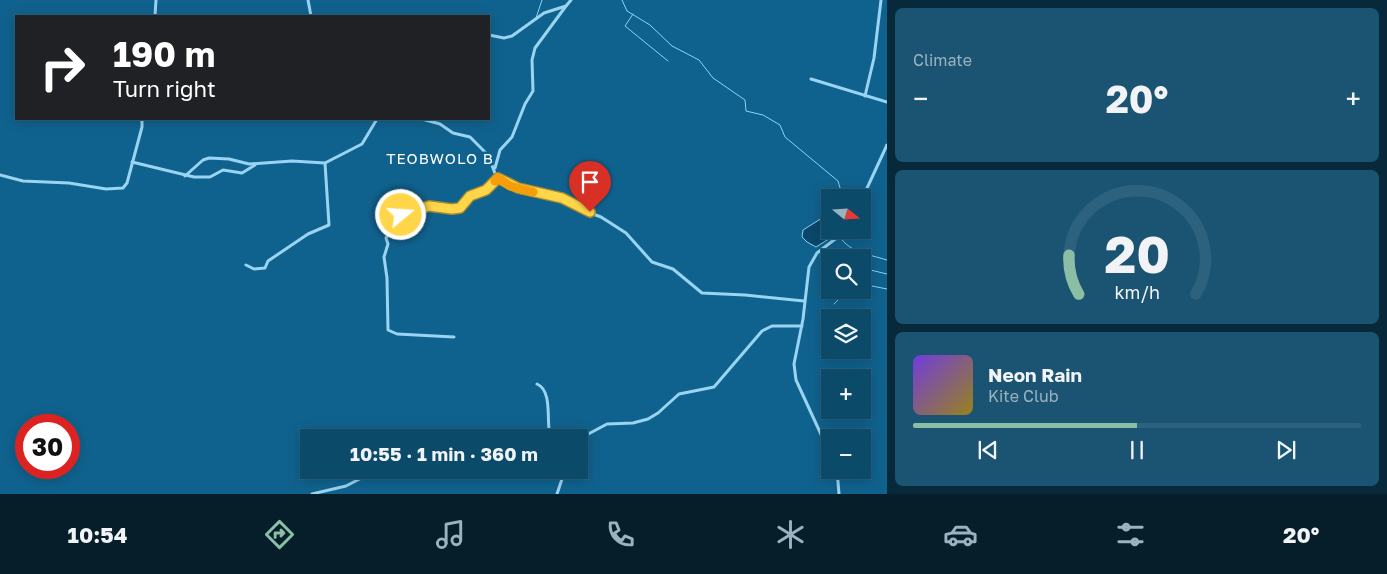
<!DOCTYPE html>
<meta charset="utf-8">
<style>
body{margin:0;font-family:"Golos Text",sans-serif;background:#1a5472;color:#f1f3f6;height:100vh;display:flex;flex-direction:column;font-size:19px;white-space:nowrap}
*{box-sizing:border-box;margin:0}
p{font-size:16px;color:#9ab3c1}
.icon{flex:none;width:28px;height:28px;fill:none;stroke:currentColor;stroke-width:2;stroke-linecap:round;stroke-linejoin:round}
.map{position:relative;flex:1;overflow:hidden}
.panel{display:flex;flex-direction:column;gap:8px;padding:8px;background:#07293a;width:500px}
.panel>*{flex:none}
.guide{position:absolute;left:15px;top:15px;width:475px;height:105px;border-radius:0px;box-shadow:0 2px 12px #0003,0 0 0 1px #2c627e;background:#202124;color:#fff;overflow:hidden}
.needle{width:32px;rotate:108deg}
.tools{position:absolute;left:821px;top:189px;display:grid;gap:10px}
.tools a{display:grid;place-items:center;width:50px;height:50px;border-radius:0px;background:#0c4a6a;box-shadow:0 2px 12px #0003,0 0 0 1px #2c627e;font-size:25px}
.speed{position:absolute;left:15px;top:414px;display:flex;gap:10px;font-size:25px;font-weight:700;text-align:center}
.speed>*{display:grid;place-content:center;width:65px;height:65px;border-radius:50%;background:#0c4a6a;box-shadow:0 2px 12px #0003,0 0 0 1px #2c627e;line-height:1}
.speed .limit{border:8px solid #d22;background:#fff;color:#111}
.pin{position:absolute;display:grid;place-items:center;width:42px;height:42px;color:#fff;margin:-51px -21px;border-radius:50% 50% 50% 0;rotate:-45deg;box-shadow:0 0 5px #0007}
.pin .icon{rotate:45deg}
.me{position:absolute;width:55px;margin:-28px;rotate:72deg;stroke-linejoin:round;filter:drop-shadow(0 0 4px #0008)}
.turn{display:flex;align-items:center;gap:18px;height:105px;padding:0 15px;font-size:22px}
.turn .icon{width:65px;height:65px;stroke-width:2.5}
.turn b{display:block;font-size:35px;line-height:42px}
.big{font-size:38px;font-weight:700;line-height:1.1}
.panel .tile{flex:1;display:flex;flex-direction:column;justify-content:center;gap:8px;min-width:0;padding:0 18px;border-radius:8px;background:#1a5472}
.panel .dial{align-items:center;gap:0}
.dial svg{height:130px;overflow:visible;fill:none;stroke:#2c627e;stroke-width:7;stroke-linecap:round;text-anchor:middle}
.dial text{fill:#f1f3f6;stroke:none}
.song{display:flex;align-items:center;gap:15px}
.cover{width:60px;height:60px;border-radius:8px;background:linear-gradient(135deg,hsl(260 70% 55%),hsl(50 70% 35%))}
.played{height:5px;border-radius:2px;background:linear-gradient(90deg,#8abfa5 50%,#2c627e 50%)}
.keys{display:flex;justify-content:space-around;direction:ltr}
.heat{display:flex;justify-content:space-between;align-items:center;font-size:28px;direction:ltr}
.trip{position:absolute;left:300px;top:429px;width:288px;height:50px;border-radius:0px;background:#0c4a6a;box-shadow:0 2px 12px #0003,0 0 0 1px #2c627e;font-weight:700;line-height:50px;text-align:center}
.menu{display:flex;height:80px;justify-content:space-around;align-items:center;background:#051e2a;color:#9ab3c1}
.menu .icon{width:35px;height:35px}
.menu .current{color:#8abfa5}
.menu b{font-size:22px;color:#f1f3f6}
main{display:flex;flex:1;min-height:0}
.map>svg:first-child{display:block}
</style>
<main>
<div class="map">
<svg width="887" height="494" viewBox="0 0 887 494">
<rect width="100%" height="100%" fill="#10628e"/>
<!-- water -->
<polygon fill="#0a476a" stroke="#8bd3f6" points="830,213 830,230 843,230 816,247 807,242 802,237 803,230"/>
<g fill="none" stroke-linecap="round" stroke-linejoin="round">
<!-- stream -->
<g stroke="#8bd3f6" stroke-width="1">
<polyline points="622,0 627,11 650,25 672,46 699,60 713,78 745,100 746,111 763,115 780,125 785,137 838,181 843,198"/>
<polyline points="633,14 625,26 668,61"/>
<polyline points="536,18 542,0"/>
<path d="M838,233C846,252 868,254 887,260"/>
<polyline points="862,268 887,274"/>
<polyline points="862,281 865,269"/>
<polyline points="862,284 887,289"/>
<polyline points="834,304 848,290"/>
</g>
<!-- minor -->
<g stroke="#99d4f2" stroke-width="3">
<polyline points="308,0 311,16"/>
<polyline points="155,16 156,0"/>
<polyline points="489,35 504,38 512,36 544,13 566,6 571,0"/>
<polyline points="811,79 887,102"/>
<polyline points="865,96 874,58 881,0"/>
<polyline points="422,119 440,124 453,133 470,137 488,155 496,176 504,183 562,198 580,209 601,217 626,233 652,262 673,269 702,293 745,295 804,301"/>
<polyline points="132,162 194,177 210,177 223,170 242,173 255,165"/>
<polyline points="495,168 500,150 512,137 525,104 533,91 532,60 535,48 566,6"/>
<polyline points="0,175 23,181 69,183 106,189 123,188 127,183 142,127 142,119"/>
<polyline points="185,176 203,160 209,158 229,159 249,164 292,161 325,163 362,144 377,119"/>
<polyline points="862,199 887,145"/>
<polyline points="246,265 254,269 265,268 268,261 308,234 329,225 325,163"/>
<polyline points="454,337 397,334 388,330 387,278 384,257 388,244 386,238 398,217 404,213 429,206 452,209 460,208 470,196 486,190 498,178"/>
<path d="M537,384C553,391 546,421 550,436"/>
<polyline points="548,438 555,436 571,438"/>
<polyline points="579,439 607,424 633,423 648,419 658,413 679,394 714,387 762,331 772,326 802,326"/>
<polyline points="830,454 796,380 794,364 803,319 809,267 817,253 847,230"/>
<polyline points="439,470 480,470"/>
<polyline points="837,470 839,494"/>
<polyline points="312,494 346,486 377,470"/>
<polyline points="557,494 565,470"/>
</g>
</g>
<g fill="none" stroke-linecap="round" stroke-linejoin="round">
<defs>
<polyline id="route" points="401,215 429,206 452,209 460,208 470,196 486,190 498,178 518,188 562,198 590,212"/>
</defs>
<!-- route casing -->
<use href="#route" stroke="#a68a30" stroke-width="12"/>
<!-- route -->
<use href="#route" stroke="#ffd54a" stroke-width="9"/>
<!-- slow -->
<polyline stroke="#f59e0b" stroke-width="9" points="495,181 498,178 510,186 533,192"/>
</g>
<g text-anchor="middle" stroke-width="5" stroke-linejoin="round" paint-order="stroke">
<!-- quarter labels -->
<g font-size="15" letter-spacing="1" fill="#fff" stroke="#10628e">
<text x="440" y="164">TEOBWOLO B</text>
</g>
</g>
</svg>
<div class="tools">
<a><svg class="needle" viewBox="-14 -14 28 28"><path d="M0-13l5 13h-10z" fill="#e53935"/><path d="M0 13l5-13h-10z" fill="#9ab3c1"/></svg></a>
<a><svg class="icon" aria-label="search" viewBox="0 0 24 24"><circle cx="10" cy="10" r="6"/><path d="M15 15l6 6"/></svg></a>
<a><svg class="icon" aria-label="layers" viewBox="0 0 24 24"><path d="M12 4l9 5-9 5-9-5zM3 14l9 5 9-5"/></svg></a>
<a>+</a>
<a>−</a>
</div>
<div class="speed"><div class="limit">30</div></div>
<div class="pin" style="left:590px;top:212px;background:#d93025"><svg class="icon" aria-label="arrive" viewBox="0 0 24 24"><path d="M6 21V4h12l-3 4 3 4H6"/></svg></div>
<svg class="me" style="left:401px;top:215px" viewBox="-20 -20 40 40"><circle r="17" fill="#ffd54a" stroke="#fff" stroke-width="3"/><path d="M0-11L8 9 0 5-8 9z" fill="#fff"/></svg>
<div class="trip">10:55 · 1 min · 360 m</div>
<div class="guide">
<div class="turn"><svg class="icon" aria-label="right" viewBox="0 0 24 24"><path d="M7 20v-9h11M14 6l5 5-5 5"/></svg><div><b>190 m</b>Turn right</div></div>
</div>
</div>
<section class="panel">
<div class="tile"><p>Climate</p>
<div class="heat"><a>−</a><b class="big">20°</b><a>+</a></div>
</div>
<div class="tile dial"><svg viewBox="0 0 100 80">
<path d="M14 69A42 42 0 1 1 86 69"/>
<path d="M14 69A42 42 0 0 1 8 45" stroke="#8abfa5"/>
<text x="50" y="56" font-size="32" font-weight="700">20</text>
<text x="50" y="72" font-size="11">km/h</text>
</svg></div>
<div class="tile">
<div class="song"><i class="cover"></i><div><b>Neon Rain</b><p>Kite Club</p></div></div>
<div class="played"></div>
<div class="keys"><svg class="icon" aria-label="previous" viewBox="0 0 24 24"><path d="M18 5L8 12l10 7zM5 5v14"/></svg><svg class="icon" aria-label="pause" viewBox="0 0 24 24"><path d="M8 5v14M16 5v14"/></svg><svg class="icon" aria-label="next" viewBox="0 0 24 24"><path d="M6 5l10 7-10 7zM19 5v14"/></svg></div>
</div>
</section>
</main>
<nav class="menu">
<b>10:54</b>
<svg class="icon current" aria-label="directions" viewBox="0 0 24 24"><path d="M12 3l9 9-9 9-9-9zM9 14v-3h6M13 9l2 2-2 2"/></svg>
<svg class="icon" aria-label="music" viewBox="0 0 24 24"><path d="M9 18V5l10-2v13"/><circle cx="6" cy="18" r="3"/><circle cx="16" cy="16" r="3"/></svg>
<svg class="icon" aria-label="phone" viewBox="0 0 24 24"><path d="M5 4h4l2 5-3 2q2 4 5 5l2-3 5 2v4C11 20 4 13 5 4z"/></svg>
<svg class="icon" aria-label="climate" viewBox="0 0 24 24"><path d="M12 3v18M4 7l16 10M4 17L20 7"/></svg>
<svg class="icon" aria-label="car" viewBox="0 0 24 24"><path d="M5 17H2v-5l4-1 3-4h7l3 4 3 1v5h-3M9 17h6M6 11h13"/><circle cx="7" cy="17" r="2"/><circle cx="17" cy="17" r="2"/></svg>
<svg class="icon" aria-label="filters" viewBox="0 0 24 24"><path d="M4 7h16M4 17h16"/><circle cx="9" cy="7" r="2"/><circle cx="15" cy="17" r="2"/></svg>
<b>20°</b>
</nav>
